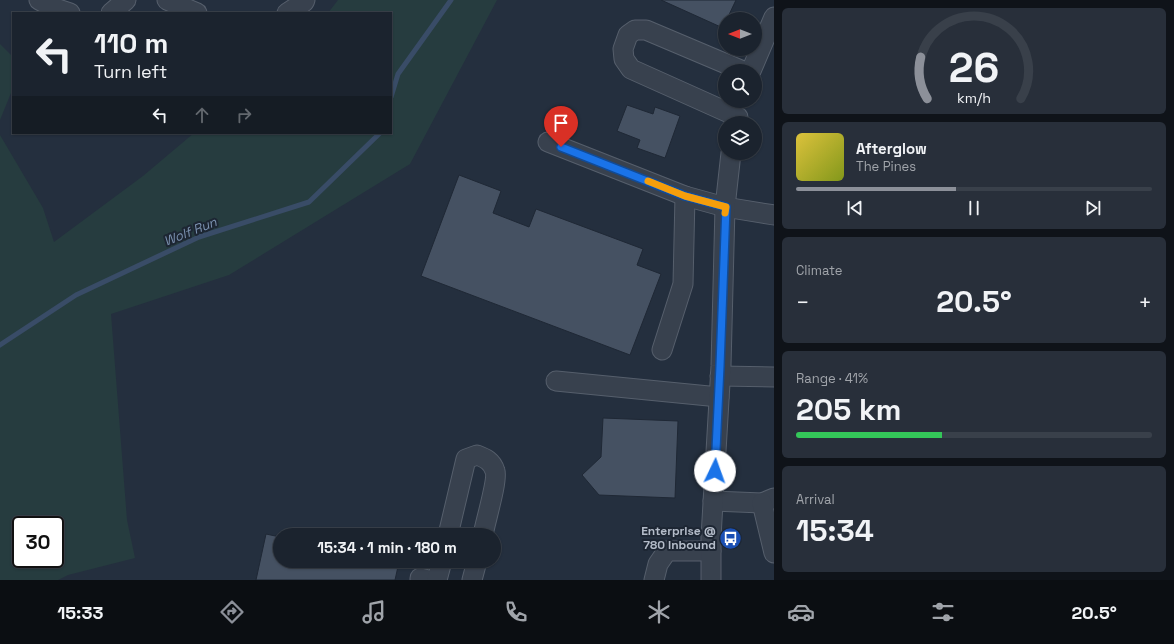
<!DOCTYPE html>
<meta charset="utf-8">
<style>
body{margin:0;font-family:"Space Grotesk",sans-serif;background:#282f3a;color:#f1f3f6;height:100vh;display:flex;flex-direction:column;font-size:15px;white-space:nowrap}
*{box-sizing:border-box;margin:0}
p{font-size:13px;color:#a0a4aa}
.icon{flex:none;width:22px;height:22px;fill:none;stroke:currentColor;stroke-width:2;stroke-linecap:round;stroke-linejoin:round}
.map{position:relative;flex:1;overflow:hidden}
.sheet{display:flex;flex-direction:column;gap:8px;padding:8px;background:#0f1319;width:400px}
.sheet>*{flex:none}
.banner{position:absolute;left:12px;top:12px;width:380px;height:122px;border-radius:0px;box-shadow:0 1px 3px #0004,0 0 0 1px #39404a;background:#1b232e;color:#f1f3f6;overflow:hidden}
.needle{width:26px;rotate:270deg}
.fabs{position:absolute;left:718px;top:12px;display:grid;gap:8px}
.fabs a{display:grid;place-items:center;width:44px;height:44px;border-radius:50%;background:#1b232e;box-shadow:0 1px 3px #0004,0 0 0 1px #39404a;font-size:20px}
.speed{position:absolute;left:12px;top:516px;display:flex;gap:8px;font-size:20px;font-weight:700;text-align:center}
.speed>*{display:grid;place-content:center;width:52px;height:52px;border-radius:50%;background:#1b232e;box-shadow:0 1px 3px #0004,0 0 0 1px #39404a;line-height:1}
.speed .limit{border:2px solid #111;border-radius:6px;background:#fff;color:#111}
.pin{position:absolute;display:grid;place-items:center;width:34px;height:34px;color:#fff;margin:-41px -17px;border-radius:50% 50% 50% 0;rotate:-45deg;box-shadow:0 0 4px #0007}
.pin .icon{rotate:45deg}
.me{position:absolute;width:44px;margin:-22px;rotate:3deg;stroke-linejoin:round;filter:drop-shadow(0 0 3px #0008)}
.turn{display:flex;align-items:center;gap:14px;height:84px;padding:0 16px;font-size:18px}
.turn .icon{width:52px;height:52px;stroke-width:2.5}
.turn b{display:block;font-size:28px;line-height:34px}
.lanes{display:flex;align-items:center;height:38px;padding:0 16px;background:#0003;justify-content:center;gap:20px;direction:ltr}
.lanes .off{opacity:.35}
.big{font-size:30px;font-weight:700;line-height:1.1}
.sheet .card{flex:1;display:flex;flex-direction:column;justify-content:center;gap:6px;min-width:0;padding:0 14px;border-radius:6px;background:#282f3a}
.sheet .dial{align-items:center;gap:0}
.dial svg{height:104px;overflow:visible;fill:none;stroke:#39404a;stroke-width:7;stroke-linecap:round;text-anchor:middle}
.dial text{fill:#f1f3f6;stroke:none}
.song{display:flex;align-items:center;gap:12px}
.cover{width:48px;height:48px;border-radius:6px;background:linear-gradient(135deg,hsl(50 70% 55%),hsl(70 70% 35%))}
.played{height:4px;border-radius:2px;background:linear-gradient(90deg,#8c9099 45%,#39404a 45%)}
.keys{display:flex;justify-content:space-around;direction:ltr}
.heat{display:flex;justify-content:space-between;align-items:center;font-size:22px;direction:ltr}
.charge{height:6px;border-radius:3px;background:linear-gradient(90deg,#34c759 41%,#39404a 0)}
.trip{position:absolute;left:273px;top:528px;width:228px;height:40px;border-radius:20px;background:#1b232e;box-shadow:0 1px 3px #0004,0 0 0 1px #39404a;font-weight:700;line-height:40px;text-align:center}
.menu{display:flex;height:64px;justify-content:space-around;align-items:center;background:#0b0e12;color:#a0a4aa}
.menu .icon{width:28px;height:28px}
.menu .on{color:#8c9099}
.menu b{font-size:18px;color:#f1f3f6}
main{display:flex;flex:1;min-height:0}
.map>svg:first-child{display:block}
</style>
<main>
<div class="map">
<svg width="774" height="580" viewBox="0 0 774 580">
<rect width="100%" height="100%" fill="#242f3e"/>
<!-- green -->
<g fill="#263c3f" fill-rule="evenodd">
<path d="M338,0H497L410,164L229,275L111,314L127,520L135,558L68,575L58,580H0V135L43,208L54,242L143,176L194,133H391V13H328ZM21,525H55V559H21Z"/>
<polygon points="0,44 13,57 13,88 0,120"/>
</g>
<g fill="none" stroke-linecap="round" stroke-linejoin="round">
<!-- stream -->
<g stroke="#394c67" stroke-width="5">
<polyline points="391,97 398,74 451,0"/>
<polyline points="0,345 76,295 199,237 309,202 380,133"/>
</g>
</g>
<!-- building -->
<g fill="#455162" stroke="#1f2835">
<polygon points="661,0 736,0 727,19 725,19 725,24 723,28"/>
<polygon points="627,105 653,114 655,107 680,116 665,158 637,148 640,140 617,131"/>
<polygon points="459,175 501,191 493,213 529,227 536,209 643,249 637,265 661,274 630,355 421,276"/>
<polygon points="603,418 678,421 675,498 599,495 582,475 601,457"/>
<polygon points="266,534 280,537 280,561 392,561 399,562 395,580 256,580"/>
</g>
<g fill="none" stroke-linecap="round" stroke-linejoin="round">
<defs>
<g id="minor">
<polyline points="39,0 52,7 70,13"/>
<polyline points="167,0 197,13"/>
<polyline points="111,13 126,0"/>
<polyline points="287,13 304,2 305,0"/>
<polyline points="751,71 774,17"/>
<polyline points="738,117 631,69 624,59 623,49 628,35 635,30 646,30 743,71"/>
<polyline points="548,142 685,196 725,207 774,215"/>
<polyline points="662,350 683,284 685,196"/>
<polyline points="720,376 774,377"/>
<polyline points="556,381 719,397"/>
<polyline points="713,501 762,503 774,498"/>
<polyline points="762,503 774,553"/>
<path d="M448,535L466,459L477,455C485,458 492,461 495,471C498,480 485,523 483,535"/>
<polyline points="420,580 420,578 428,580"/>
<polyline points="437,580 442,561"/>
<polyline points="472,580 477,561"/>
<polyline points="654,580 658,564 667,551 711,551"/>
<polyline points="711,580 711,537 721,366 725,207 731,153"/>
</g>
</defs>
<!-- minor casing -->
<use href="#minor" stroke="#565f6c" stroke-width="21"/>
<!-- minor -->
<use href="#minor" stroke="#38414e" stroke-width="19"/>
</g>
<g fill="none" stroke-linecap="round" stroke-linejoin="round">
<defs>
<polyline id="route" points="561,147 685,196 726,207 720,366 715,471"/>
</defs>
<!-- route casing -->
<use href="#route" stroke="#114b97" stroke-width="10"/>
<!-- route -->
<use href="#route" stroke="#1a73e8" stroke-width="7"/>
<!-- slow -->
<polyline stroke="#f59e0b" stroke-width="7" points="648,181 685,196 726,207 725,213"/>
</g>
<!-- icons -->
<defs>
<symbol id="bus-disc" viewBox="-11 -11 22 22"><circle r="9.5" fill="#1a4fb4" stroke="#1d2633"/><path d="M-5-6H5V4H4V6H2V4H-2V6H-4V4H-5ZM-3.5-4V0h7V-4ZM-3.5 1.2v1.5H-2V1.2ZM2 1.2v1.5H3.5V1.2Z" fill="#fff"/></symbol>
</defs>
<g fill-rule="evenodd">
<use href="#bus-disc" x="718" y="526" width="25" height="25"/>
</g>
<g text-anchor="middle" stroke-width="4" stroke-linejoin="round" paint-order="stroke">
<!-- poi labels -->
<g font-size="12" font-weight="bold" fill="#b4bcc9" stroke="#1d2633" text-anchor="end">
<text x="716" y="535">Enterprise @<tspan x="716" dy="14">780 Inbound</tspan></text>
</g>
<!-- water labels -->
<g font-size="13" font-style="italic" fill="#7c92b1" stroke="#1d2633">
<text transform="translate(190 231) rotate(-22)" y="5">Wolf Run</text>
</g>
</g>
</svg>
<div class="fabs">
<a><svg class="needle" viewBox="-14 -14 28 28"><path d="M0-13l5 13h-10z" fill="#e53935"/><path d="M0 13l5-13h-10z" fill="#a0a4aa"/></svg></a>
<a><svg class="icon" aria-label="search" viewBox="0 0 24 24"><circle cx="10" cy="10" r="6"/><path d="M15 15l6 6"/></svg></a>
<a><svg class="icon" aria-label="layers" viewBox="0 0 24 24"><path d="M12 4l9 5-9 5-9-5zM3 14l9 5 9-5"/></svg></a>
</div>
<div class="speed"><div class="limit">30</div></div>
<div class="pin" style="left:561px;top:147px;background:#d93025"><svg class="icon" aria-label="arrive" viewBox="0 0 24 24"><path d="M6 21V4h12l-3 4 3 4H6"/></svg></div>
<svg class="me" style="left:715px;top:471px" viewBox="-20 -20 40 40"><circle r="19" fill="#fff"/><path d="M0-13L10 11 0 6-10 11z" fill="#1a73e8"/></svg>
<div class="trip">15:34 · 1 min · 180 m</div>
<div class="banner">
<div class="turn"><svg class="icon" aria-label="left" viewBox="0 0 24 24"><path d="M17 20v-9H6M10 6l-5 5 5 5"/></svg><div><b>110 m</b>Turn left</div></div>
<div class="lanes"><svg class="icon" aria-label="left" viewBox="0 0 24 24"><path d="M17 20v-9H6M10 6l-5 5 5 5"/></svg><svg class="icon off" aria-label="ahead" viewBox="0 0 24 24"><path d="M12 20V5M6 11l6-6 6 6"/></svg><svg class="icon off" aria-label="right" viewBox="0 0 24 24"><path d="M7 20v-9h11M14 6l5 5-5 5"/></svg></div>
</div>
</div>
<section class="sheet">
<div class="card dial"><svg viewBox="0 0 100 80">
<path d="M14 69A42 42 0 1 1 86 69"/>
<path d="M14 69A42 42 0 0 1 9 37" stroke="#8c9099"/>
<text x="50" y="56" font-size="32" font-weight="700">26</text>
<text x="50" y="72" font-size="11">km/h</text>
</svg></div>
<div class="card">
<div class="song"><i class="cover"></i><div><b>Afterglow</b><p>The Pines</p></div></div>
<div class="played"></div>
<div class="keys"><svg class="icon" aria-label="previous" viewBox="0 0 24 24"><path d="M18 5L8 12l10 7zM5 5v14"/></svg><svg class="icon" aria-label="pause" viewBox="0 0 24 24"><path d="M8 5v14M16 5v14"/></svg><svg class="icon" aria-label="next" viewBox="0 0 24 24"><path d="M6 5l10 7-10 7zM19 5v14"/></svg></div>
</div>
<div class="card"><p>Climate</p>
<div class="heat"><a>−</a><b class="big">20.5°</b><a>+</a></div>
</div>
<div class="card"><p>Range · 41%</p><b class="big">205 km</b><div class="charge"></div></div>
<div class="card"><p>Arrival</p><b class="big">15:34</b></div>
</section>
</main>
<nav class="menu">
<b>15:33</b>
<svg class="icon on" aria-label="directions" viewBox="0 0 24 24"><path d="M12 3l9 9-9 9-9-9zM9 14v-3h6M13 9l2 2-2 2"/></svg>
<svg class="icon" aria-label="music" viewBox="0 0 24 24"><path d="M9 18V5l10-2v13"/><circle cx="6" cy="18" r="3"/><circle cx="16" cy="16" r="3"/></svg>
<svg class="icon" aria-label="phone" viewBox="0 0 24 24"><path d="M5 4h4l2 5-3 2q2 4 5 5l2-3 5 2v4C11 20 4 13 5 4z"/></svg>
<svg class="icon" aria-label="climate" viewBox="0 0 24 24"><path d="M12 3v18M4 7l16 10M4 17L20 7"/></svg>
<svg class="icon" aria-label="car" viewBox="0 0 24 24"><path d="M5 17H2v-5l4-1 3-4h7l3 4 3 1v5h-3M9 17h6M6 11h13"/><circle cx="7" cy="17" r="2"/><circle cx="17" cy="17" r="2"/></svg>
<svg class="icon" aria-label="filters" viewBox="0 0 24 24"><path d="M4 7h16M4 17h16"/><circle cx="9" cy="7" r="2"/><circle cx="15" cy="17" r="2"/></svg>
<b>20.5°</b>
</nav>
